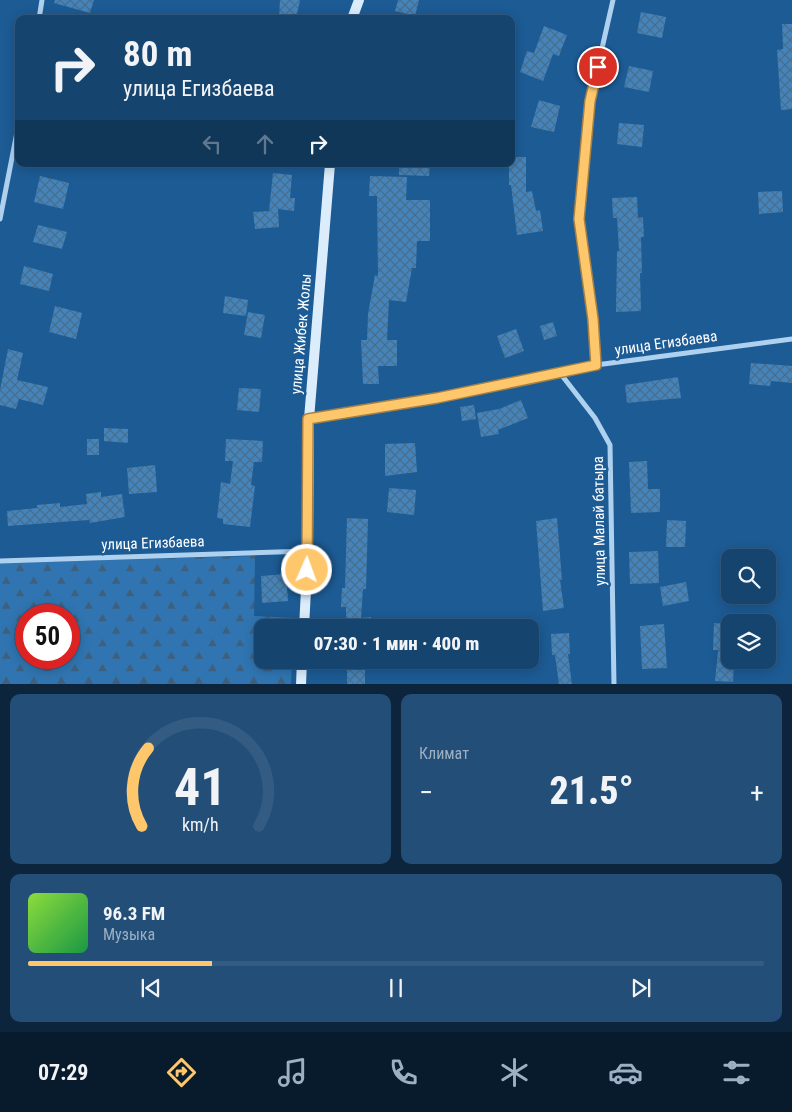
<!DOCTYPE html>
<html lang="ru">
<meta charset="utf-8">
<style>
body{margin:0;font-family:"Roboto Condensed",sans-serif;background:#224e77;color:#f1f3f6;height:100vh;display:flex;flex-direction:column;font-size:19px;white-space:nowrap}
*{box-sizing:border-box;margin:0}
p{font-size:16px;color:#9db0c3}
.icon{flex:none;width:28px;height:28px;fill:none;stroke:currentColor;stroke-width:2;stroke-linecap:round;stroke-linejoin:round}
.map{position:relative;height:684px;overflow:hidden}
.side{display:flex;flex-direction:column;gap:10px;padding:10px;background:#0c253d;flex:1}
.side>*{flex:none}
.top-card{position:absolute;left:15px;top:15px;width:500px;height:152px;border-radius:10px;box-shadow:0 2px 12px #0003,0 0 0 1px #345c82;background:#15446f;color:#f1f3f6;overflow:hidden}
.fabs{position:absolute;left:721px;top:549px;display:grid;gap:10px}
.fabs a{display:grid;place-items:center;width:55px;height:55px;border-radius:10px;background:#15446f;box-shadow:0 2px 12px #0003,0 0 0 1px #345c82;font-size:25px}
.speed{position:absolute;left:15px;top:604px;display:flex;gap:10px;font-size:25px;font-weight:700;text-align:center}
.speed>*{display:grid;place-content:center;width:65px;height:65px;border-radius:50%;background:#15446f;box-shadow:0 2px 12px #0003,0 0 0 1px #345c82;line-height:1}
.speed .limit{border:8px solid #d22;background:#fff;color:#111}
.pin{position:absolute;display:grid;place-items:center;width:42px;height:42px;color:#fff;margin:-21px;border:2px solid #fff;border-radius:50%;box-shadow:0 1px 5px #0007}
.me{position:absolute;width:55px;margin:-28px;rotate:2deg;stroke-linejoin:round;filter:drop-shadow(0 0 4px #0008)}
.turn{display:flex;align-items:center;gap:18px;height:105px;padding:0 25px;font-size:22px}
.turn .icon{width:65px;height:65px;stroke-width:2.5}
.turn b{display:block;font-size:35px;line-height:42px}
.lanes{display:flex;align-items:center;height:48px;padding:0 25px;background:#0003;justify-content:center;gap:25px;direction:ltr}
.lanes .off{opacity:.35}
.big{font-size:38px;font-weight:800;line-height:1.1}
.side .widget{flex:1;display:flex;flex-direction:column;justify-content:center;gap:8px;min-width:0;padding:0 18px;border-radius:10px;background:#224e77}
.side .dial{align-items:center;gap:0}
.dial svg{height:130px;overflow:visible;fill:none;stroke:#345c82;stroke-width:7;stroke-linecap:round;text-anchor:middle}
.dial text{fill:#f1f3f6;stroke:none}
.song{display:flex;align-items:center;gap:15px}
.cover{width:60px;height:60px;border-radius:8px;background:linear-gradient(135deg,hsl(90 70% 55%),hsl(140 70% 35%))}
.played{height:5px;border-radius:2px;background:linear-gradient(90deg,#fec76c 25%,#345c82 25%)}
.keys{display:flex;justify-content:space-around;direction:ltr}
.heat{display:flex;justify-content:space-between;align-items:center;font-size:28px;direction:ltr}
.side .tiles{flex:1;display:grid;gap:10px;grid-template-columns:1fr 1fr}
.widget:last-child{grid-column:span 2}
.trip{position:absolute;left:254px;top:619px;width:285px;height:50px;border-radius:10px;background:#15446f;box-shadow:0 2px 12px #0003,0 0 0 1px #345c82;font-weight:800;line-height:50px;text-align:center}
.menu{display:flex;height:80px;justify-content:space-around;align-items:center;background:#081b2c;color:#9db0c3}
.menu .icon{width:35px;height:35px}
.menu .on{color:#fec76c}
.menu b{font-size:22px;color:#f1f3f6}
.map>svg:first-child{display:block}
</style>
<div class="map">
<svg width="792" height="685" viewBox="0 0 792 685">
<defs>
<pattern id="forest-firs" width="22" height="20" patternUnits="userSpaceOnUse" patternTransform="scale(1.25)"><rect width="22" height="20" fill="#3075b1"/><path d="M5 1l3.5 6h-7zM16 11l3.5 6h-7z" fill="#3e607e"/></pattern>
<pattern id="building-cross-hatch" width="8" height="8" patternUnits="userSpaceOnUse" patternTransform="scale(1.25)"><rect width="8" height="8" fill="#4584ba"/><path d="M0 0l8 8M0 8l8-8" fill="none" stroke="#486e8e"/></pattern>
</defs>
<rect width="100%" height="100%" fill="#1c5b94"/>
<!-- forest -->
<path fill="url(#forest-firs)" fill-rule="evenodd" d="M255,556L254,616L294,618L293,627L262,628V660H292L291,684H0V563ZM26,615H69V658H26Z"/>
<!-- building -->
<g fill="url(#building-cross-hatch)">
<polygon points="55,0 94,0 90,13 54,3"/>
<polygon points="280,0 300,0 296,19 279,19"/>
<polygon points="398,0 419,0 415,16 395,11"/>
<polygon points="641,12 666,17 662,38 637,33"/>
<polygon points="782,24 792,24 792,109 781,110 777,50 783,49"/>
<polygon points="544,26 567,35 559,56 553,54 543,81 520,72 527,51 534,53"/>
<polygon points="629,66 653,71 649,92 624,87"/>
<polygon points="539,100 560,106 554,132 531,127"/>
<polygon points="619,123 644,125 642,147 617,144"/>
<polygon points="511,157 526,157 526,192 532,191 536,211 540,210 543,231 517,235 511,185 509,185 509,164 511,164"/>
<polygon points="399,164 430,164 429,176 399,175"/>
<polygon points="273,173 292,175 290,198 295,198 294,211 278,209 279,227 255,229 253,212 269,211"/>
<polygon points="40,176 69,183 63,209 34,202"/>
<polygon points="370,176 407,177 406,200 430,200 430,241 417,241 416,268 412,268 406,302 389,300 387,340 397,340 397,366 378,366 379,384 363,384 361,340 367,340 368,314 375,275 378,276 377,196 369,196"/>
<polygon points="782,191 783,212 759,214 758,192"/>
<polygon points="637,197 638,218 643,217 644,237 641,237 642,273 640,273 641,311 616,312 617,251 619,251 617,218 613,218 612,198"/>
<polygon points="38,225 67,232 62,249 33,242"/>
<polygon points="24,266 53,274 49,291 20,284"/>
<polygon points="225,296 248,300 246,316 223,313"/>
<polygon points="55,306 82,313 76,339 49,332"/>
<polygon points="248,312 265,315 261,338 244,335"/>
<polygon points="553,322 557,336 544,340 540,326"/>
<polygon points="516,329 524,351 505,358 497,336"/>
<polygon points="8,349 23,353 17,380 48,387 43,405 19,399 16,409 0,405 0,390"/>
<polygon points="751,363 792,366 792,383 771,381 770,386 749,384"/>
<polygon points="678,377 681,398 627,403 625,385"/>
<polygon points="239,388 261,389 259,412 237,410"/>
<polygon points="521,400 528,418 498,430 499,434 481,437 477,413 499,409"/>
<polygon points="474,405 476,419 462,421 460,407"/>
<polygon points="104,428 128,429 128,443 104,441"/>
<rect x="87" y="439" width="12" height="16"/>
<polygon points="226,439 263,441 262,462 254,462 251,485 255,486 250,527 223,524 223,519 217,518 221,482 230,484 233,461 225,461"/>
<polygon points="415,443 417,472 385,476 385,444"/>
<polygon points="647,461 648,489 660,489 660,512 631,513 629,462"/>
<polygon points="155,465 157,492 129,494 127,468"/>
<polygon points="389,488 416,490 414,515 387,512"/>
<polygon points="101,492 101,497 122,494 125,517 90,523 89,520 8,526 7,511 37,508 37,505 60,503 60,507 87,504 86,494"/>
<polygon points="347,518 368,519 366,589 363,589 361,618 371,617 371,628 346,628 346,607 341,607 342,588 345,588"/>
<polygon points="557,518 562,580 560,580 564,608 543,611 536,521"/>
<polygon points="667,520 686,521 685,547 666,547"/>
<polygon points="658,551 659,583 630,584 629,552"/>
<polygon points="286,574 288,601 262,603 261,576"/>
<polygon points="686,582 689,601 663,606 660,587"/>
<polygon points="714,623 730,624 730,661 734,661 733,682 715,681 718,650 713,650"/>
<polygon points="664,624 667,668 642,669 640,626"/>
<polygon points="569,633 570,654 568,654 572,685 559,685 555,655 552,655 551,634"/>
<rect x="347" y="660" width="18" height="25"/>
</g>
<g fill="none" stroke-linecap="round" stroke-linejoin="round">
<!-- minor -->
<g stroke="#aed1ef" stroke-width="5">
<polyline points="39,19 42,0"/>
<polyline points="0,219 19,122"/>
<polyline points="596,365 593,319 579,219 590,101 613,0"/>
<polyline points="560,373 595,418 610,445 614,685"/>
<polyline points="309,419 437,397 596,365 792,339"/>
<polyline points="0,561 308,551"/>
</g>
<!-- secondary -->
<g stroke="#dbecfb" stroke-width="10">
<polyline points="352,19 359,0"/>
<polyline points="304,628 308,551 309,419 330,164"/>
<polyline points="301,685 302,660"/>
</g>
</g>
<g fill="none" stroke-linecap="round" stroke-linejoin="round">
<defs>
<polyline id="route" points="307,570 308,419 437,398 596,365 593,319 579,219 590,101 598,67"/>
</defs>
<!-- route casing -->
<use href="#route" stroke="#a58146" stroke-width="12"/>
<!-- route -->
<use href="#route" stroke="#fec76c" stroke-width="9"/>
</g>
<g text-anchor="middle" stroke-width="5" stroke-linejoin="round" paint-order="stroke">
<!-- street labels -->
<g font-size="15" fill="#fff" stroke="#1c5b94">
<text transform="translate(301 334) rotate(-85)" y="5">улица Жибек Жолы</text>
<text transform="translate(666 343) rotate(-8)" y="5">улица Егизбаева</text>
<text transform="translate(599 521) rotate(-91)" y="5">улица Малай батыра</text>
<text transform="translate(153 543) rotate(-2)" y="5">улица Егизбаева</text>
</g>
</g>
</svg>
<div class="fabs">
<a><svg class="icon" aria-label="search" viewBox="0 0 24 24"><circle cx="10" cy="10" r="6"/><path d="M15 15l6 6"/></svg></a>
<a><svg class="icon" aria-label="layers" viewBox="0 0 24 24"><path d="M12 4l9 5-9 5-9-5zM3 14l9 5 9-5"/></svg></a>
</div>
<div class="speed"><div class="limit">50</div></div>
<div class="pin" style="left:598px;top:67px;background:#d93025"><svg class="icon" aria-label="arrive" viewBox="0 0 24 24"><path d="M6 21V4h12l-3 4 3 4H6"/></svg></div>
<svg class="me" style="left:307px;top:570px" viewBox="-20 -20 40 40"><circle r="17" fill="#fec76c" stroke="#fff" stroke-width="3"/><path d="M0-11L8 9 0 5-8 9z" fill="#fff"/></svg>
<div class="trip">07:30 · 1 мин · 400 m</div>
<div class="top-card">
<div class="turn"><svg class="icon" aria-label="right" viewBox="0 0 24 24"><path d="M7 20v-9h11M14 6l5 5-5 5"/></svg><div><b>80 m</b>улица Егизбаева</div></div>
<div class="lanes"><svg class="icon off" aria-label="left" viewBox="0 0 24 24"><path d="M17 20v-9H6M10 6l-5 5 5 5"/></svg><svg class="icon off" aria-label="ahead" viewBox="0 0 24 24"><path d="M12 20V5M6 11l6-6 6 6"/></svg><svg class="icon" aria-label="right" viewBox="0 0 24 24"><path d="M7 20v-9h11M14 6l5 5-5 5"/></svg></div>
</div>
</div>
<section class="side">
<div class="tiles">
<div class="widget dial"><svg viewBox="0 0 100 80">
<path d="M14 69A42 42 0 1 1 86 69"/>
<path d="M14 69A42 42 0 0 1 18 21" stroke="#fec76c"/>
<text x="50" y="56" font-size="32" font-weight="700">41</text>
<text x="50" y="72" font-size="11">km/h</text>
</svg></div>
<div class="widget"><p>Климат</p>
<div class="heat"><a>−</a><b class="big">21.5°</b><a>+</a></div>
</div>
<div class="widget">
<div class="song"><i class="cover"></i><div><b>96.3 FM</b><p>Музыка</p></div></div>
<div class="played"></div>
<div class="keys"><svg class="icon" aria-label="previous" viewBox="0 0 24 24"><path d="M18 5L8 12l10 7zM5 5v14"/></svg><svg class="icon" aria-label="pause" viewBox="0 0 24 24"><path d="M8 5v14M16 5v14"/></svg><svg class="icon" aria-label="next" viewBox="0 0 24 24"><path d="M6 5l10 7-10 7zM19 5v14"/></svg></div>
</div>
</div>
</section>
<nav class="menu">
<b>07:29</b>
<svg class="icon on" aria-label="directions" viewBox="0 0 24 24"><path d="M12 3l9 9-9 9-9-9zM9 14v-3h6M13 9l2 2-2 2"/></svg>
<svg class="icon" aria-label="music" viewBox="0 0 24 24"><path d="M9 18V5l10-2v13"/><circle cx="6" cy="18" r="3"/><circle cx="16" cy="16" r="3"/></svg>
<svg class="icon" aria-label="phone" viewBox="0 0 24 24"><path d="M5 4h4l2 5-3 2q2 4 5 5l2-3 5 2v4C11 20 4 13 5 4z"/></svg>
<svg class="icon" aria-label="climate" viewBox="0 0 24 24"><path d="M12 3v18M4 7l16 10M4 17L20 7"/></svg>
<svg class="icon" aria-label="car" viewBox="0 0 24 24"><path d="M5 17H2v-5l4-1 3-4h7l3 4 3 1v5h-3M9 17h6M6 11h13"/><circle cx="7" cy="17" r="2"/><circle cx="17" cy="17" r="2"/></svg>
<svg class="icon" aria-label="filters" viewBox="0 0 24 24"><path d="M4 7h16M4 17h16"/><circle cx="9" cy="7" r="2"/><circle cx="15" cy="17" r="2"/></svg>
</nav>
